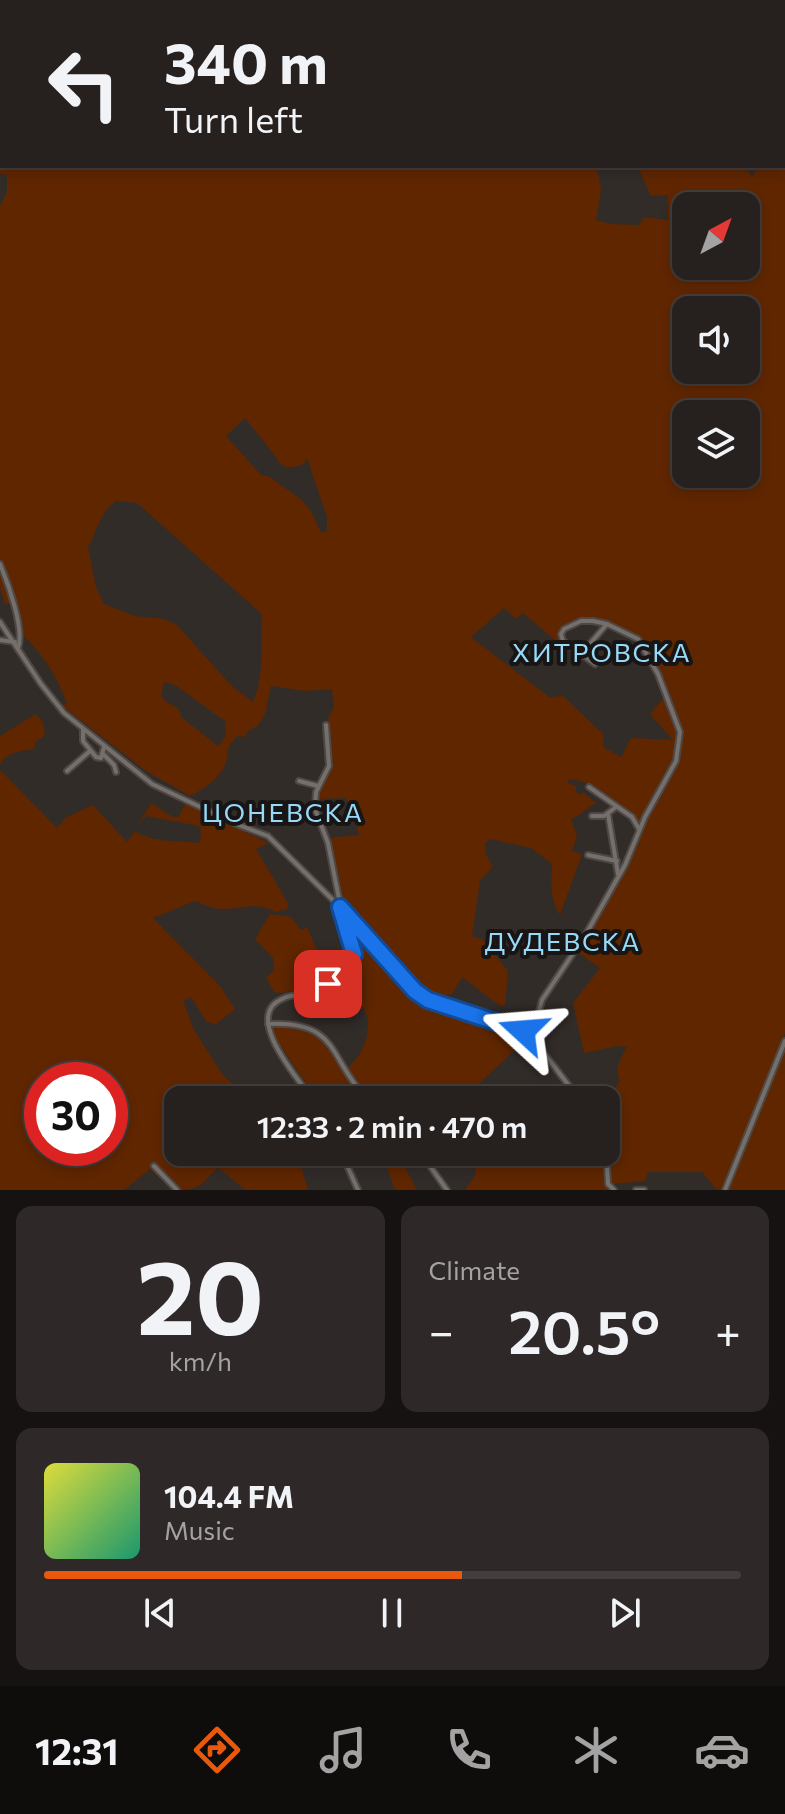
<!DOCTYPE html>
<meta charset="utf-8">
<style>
body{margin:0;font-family:Commissioner,sans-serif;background:#2e2928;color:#f1f3f6;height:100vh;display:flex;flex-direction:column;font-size:30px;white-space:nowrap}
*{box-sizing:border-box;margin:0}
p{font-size:26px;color:#a4a3a4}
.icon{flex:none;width:44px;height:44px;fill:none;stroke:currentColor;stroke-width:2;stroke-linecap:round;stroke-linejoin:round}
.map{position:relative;height:1190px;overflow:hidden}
.drawer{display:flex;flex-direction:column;gap:16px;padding:16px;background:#151211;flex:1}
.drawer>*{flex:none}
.hud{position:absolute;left:0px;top:0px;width:786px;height:168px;box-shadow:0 4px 12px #0003,0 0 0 2px #423e3d;background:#26211f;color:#f1f3f6;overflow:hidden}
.needle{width:52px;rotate:41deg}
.tools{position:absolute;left:672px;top:192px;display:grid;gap:16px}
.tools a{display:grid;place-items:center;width:88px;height:88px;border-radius:16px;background:#26211f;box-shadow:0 4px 12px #0003,0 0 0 2px #423e3d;font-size:40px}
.speed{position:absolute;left:24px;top:1062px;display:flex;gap:16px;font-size:40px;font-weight:700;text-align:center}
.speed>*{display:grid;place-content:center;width:104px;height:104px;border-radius:50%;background:#26211f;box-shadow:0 4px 12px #0003,0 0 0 2px #423e3d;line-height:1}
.speed .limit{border:12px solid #d22;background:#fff;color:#111}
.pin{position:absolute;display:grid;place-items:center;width:68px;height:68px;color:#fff;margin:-34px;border-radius:16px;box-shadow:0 4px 12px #0006}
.me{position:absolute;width:88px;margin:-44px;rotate:289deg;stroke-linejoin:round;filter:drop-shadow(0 0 6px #0008)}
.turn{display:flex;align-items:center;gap:28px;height:168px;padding:0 32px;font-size:36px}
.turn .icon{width:104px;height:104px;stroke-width:2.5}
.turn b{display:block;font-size:56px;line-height:68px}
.big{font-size:60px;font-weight:600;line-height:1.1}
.drawer .card{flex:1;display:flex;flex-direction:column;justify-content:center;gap:12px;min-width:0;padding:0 28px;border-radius:16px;background:#2e2928}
.drawer .dial{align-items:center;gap:0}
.dial b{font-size:104px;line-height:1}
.song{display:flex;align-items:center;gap:24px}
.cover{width:96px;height:96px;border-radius:12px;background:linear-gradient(135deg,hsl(60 70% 55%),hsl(160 70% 35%))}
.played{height:8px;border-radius:4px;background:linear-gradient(90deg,#ea580c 60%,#423e3d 60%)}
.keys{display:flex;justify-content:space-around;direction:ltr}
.heat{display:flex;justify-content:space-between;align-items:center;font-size:44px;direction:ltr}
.drawer .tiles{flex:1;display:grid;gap:16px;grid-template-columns:1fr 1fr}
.card:last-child{grid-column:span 2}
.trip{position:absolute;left:164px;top:1086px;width:456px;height:80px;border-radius:16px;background:#26211f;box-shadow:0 4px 12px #0003,0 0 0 2px #423e3d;font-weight:600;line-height:80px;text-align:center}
.tabs{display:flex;height:128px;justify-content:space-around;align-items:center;background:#0f0d0c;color:#a4a3a4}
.tabs .icon{width:56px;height:56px}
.tabs .selected{color:#ea580c}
.tabs b{font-size:36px;color:#f1f3f6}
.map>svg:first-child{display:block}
</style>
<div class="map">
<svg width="785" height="1190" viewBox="0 0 785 1190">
<rect width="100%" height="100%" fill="#322c29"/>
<!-- green -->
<g fill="#5f2600" fill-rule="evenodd">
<polygon points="67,0 585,0 586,2 66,2"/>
<path d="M785,128V1033L723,1190H717L702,1172H648L645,1181L613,1184C605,1170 602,1110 612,1097L609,1095L620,1081C614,1068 621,1058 627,1047L617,1046L584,1053L573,1003L600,968L576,951L622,871L662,782L639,826C634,816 592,785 581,781C577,780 573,780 569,779L568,783L577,787L575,790L580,795L583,792L596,803C586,808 582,815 571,819L577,836L572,851L582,854L560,915C550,900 551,882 552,864L531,848L490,839L485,843L486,855L493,866L480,881L472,936L482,939L508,971L505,1005H499L462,977L452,994L437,997L426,992L341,903L327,838L359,835L353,809L345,798L317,799C319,784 331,772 330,757C330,738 321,725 334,708L332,689L305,691L271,686L265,714L257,727L250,729L244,737L237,736C228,747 229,745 227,758C224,776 204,789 190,796L146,771L61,705L67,704C56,673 42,653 18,630L15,602L9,598L10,603L5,604L0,587V206L7,192V175L0,174V149L2,146V166H597L601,190L596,220L611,224L639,225L644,217L668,220V195L651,196L637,166H743L753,177L757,166H784ZM686,206H746V266H686ZM686,310H746V370H686ZM686,414H746V474H686ZM245,418L276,457C281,470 292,468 304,464L307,458L327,517V532L320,531C309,503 303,500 279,484C272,479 271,475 262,476L226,436ZM116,501L137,503L262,614C259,647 266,670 253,702L231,685L177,625L165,619L135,616L104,604L96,588L88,547C99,529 98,514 116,501ZM504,608L516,619L523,613L570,653L560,638C572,607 624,625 642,644C650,653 660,684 665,696L650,714L673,740L631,738L621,757L603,747L604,735L563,696L549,697L471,637ZM164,682L175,685L225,721L226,736L218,746L181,717L179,709L165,701L161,696Z"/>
<path d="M36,714L43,723L45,735L36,742L34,749C19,752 8,751 0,765V736Z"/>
<path d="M0,770L57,828L65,818L93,805L127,842L135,831C149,842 180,841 199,843L201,835L200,826L146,816L137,827L151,803L173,817H178L186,803L269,843L256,849L288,903L287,909L276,912C254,901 243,909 222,909C213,909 203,904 195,901L153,918L220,986L235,1009L215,1025L206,1021L191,997L183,1001L194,1030L222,1074L249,1100H178V1152H297L308,1190H245L218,1167C201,1185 201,1190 174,1190L150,1169L124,1190H0ZM42,1080H110V1148H42Z"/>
<polygon points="270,914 291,917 301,930 307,927 317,950 308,954 306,970 311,981 319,985 282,993 274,992 266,978 274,970 273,958 255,939"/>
<path d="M347,920L414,993L526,1039L462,1100H336L323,1090L314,1095L276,1039L271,1022C315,1024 326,1030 346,1069C362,1057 374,1031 365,1011C362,1005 357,1001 354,994C351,986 350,977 346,970C359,951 354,940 347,920Z"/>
<polygon points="785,1046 785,1190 728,1190 750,1129"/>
<polygon points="379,1152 409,1152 400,1158 417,1190 395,1190 383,1156"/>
<polygon points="549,1154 582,1164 602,1160 604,1183 608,1190 465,1190 476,1174 473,1162 493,1155 501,1160"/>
</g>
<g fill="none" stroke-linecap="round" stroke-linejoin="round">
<defs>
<g id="street">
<polyline points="784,129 785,129"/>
<path d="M0,564C8,583 25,630 18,648"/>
<polyline points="0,622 41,684 64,713 152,784 236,824 268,836 340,907 415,991 428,1000 530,1035 580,1100"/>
<polyline points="0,640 15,642"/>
<polyline points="579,653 588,646 607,624"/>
<polyline points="83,730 83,741 96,757 101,758 104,747"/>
<polyline points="103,754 114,765 116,772"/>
<polyline points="67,771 90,751"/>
<polyline points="299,781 318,786"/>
<polyline points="589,787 632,817 639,829"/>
<polyline points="608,814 618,874"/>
<polyline points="592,816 604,816 616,807"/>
<polyline points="588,855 617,861"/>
<path d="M268,1024C341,1021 327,1058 368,1100"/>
<polyline points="530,1035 535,1027 542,1000 586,934 625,865 645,817 676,761 680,732 658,674 638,639 607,624 593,621 581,621 564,629 561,634 563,641 595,664"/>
<path d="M313,1100C299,1080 242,1016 282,999C289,995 298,995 306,994C327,989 343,971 354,954L344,924L328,843L315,809L316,792L329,766L326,725"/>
<polyline points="606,1149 608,1184 614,1190"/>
<polyline points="341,1152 358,1190"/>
<polyline points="420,1152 447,1190"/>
<polyline points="154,1166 177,1190"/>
<polyline points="636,1190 644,1190"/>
<polyline points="725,1190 785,1041"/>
</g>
</defs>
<!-- street casing -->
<use href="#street" stroke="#4d4846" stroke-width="8"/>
<!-- street -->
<use href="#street" stroke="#756f6b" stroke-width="4"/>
</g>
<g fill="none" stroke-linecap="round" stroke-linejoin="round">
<defs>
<polyline id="route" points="328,984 354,954 340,907 415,991 428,1000 523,1031"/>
</defs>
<!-- route casing -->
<use href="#route" stroke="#114b97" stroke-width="20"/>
<!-- route -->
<use href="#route" stroke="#1a73e8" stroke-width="14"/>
</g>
<g text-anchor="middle" stroke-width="8" stroke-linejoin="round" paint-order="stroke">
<!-- neighbourhood labels -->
<g font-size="26" letter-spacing="2" fill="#96d9f8" stroke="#181514">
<text x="602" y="662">ХИТРОВСКА</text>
<text x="283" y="822">ЦОНЕВСКА</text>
<text x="563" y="951">ДУДЕВСКА</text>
</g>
</g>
</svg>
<div class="tools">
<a><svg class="needle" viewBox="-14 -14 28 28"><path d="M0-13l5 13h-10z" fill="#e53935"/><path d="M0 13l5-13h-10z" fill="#a4a3a4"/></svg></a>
<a><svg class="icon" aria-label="sound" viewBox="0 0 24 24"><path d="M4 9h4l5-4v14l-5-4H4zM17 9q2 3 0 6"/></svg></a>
<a><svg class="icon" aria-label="layers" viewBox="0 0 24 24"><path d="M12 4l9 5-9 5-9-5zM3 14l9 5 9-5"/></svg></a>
</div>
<div class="speed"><div class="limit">30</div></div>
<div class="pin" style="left:328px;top:984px;background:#d93025"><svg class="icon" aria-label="arrive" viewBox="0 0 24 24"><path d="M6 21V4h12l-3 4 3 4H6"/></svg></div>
<svg class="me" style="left:523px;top:1031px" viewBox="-20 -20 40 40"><path d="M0-17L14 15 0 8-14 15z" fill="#1a73e8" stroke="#fff" stroke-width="4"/></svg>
<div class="trip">12:33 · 2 min · 470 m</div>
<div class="hud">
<div class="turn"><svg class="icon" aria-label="left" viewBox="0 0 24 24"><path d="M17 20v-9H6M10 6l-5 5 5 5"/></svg><div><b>340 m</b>Turn left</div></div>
</div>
</div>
<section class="drawer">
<div class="tiles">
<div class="card dial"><b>20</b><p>km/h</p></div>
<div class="card"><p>Climate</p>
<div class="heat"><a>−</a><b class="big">20.5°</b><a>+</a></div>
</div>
<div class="card">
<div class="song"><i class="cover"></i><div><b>104.4 FM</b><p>Music</p></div></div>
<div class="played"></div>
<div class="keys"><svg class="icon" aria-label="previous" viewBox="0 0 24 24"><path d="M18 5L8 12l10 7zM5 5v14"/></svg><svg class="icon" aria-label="pause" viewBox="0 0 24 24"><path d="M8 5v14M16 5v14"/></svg><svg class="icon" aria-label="next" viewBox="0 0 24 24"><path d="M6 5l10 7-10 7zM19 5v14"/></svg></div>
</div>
</div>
</section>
<nav class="tabs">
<b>12:31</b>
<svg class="icon selected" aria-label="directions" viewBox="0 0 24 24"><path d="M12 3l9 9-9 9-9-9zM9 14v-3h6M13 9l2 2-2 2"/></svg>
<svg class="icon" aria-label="music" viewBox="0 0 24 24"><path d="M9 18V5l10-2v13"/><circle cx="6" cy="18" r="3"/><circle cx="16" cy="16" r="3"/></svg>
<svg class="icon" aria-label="phone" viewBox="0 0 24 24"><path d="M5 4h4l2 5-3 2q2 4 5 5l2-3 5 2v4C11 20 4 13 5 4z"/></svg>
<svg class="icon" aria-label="climate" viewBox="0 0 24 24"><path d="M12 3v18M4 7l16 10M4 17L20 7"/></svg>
<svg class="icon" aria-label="car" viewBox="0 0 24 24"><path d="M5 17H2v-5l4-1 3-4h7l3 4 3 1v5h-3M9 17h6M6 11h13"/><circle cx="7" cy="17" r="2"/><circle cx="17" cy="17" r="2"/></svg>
</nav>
